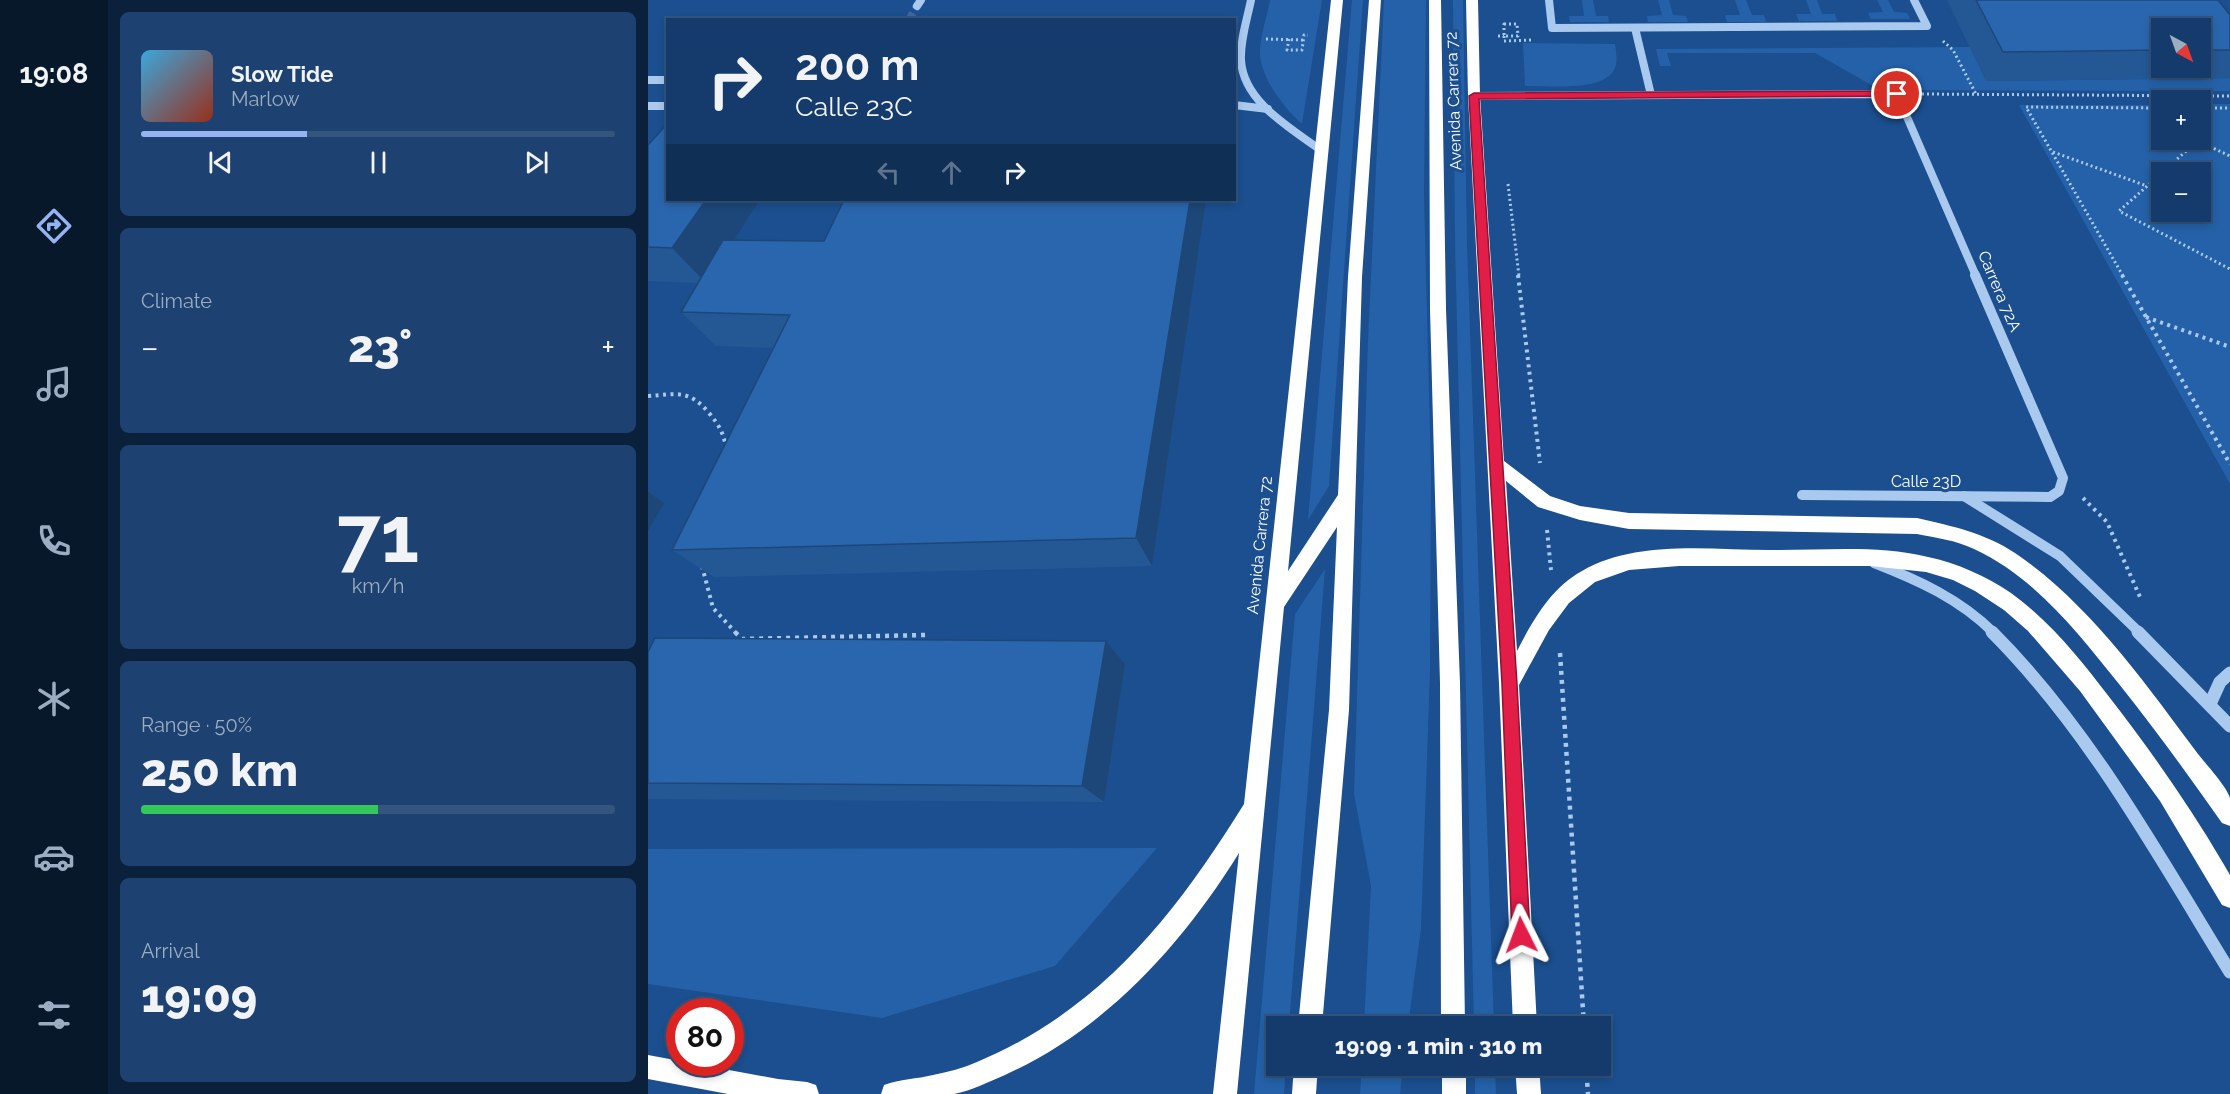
<!DOCTYPE html>
<meta charset="utf-8">
<style>
body{margin:0;font-family:Raleway,sans-serif;background:#1d4271;color:#f1f3f6;height:100vh;display:flex;flex-direction:column;font-size:22px;white-space:nowrap}
*{box-sizing:border-box;margin:0}
p{font-size:20px;color:#9dadc1}
.icon{flex:none;width:33px;height:33px;fill:none;stroke:currentColor;stroke-width:2;stroke-linecap:round;stroke-linejoin:round}
.map{position:relative;flex:1;overflow:hidden}
.details{display:flex;flex-direction:column;gap:12px;padding:12px;background:#0b203b;width:540px}
.details>*{flex:none}
.hud{position:absolute;left:18px;top:18px;width:570px;height:183px;border-radius:0px;box-shadow:0 3px 9px #0003,0 0 0 2px #33557e;background:#143b6b;color:#f1f3f6;overflow:hidden}
.needle{width:39px;rotate:139deg}
.tools{position:absolute;left:1503px;top:18px;display:grid;gap:12px}
.tools a{display:grid;place-items:center;width:60px;height:60px;border-radius:0px;background:#143b6b;box-shadow:0 3px 9px #0003,0 0 0 2px #33557e;font-size:30px}
.speed{position:absolute;left:18px;top:998px;display:flex;gap:12px;font-size:30px;font-weight:700;text-align:center}
.speed>*{display:grid;place-content:center;width:78px;height:78px;border-radius:50%;background:#143b6b;box-shadow:0 3px 9px #0003,0 0 0 2px #33557e;line-height:1}
.speed .limit{border:9px solid #d22;background:#fff;color:#111}
.pin{position:absolute;display:grid;place-items:center;width:51px;height:51px;color:#fff;margin:-26px;border:3px solid #fff;border-radius:50%;box-shadow:0 2px 6px #0007}
.me{position:absolute;width:66px;margin:-33px;rotate:357deg;stroke-linejoin:round;filter:drop-shadow(0 0 4px #0008)}
.turn{display:flex;align-items:center;gap:21px;height:126px;padding:0 30px;font-size:27px}
.turn .icon{width:78px;height:78px;stroke-width:2.5}
.turn b{display:block;font-size:42px;line-height:51px}
.lanes{display:flex;align-items:center;height:57px;padding:0 30px;background:#0003;justify-content:center;gap:30px;direction:ltr}
.lanes .off{opacity:.35}
.big{font-size:45px;font-weight:800;line-height:1.1}
.details .tile{flex:1;display:flex;flex-direction:column;justify-content:center;gap:9px;min-width:0;padding:0 21px;border-radius:9px;background:#1d4271}
.details .dial{align-items:center;gap:0}
.dial b{font-size:78px;line-height:1}
.song{display:flex;align-items:center;gap:18px}
.cover{width:72px;height:72px;border-radius:9px;background:linear-gradient(135deg,hsl(200 70% 55%),hsl(10 70% 35%))}
.played{height:6px;border-radius:3px;background:linear-gradient(90deg,#95b2f1 35%,#33557e 35%)}
.keys{display:flex;justify-content:space-around;direction:ltr}
.heat{display:flex;justify-content:space-between;align-items:center;font-size:33px;direction:ltr}
.charge{height:9px;border-radius:4px;background:linear-gradient(90deg,#34c759 50%,#33557e 0)}
.trip{position:absolute;left:618px;top:1016px;width:345px;height:60px;border-radius:0px;background:#143b6b;box-shadow:0 3px 9px #0003,0 0 0 2px #33557e;font-weight:800;line-height:60px;text-align:center}
main{display:flex;flex:1;min-height:0}
.dock{display:flex;flex-direction:column;width:108px;justify-content:space-around;align-items:center;background:#08182b;color:#9dadc1}
.dock .icon{width:42px;height:42px}
.dock .on{color:#95b2f1}
.dock b{font-size:27px;color:#f1f3f6}
.map>svg:first-child{display:block}
</style>
<main>
<nav class="dock">
<b>19:08</b>
<svg class="icon on" aria-label="directions" viewBox="0 0 24 24"><path d="M12 3l9 9-9 9-9-9zM9 14v-3h6M13 9l2 2-2 2"/></svg>
<svg class="icon" aria-label="music" viewBox="0 0 24 24"><path d="M9 18V5l10-2v13"/><circle cx="6" cy="18" r="3"/><circle cx="16" cy="16" r="3"/></svg>
<svg class="icon" aria-label="phone" viewBox="0 0 24 24"><path d="M5 4h4l2 5-3 2q2 4 5 5l2-3 5 2v4C11 20 4 13 5 4z"/></svg>
<svg class="icon" aria-label="climate" viewBox="0 0 24 24"><path d="M12 3v18M4 7l16 10M4 17L20 7"/></svg>
<svg class="icon" aria-label="car" viewBox="0 0 24 24"><path d="M5 17H2v-5l4-1 3-4h7l3 4 3 1v5h-3M9 17h6M6 11h13"/><circle cx="7" cy="17" r="2"/><circle cx="17" cy="17" r="2"/></svg>
<svg class="icon" aria-label="filters" viewBox="0 0 24 24"><path d="M4 7h16M4 17h16"/><circle cx="9" cy="7" r="2"/><circle cx="15" cy="17" r="2"/></svg>
</nav>
<section class="details">
<div class="tile">
<div class="song"><i class="cover"></i><div><b>Slow Tide</b><p>Marlow</p></div></div>
<div class="played"></div>
<div class="keys"><svg class="icon" aria-label="previous" viewBox="0 0 24 24"><path d="M18 5L8 12l10 7zM5 5v14"/></svg><svg class="icon" aria-label="pause" viewBox="0 0 24 24"><path d="M8 5v14M16 5v14"/></svg><svg class="icon" aria-label="next" viewBox="0 0 24 24"><path d="M6 5l10 7-10 7zM19 5v14"/></svg></div>
</div>
<div class="tile"><p>Climate</p>
<div class="heat"><a>−</a><b class="big">23°</b><a>+</a></div>
</div>
<div class="tile dial"><b>71</b><p>km/h</p></div>
<div class="tile"><p>Range · 50%</p><b class="big">250 km</b><div class="charge"></div></div>
<div class="tile"><p>Arrival</p><b class="big">19:09</b></div>
</section>
<div class="map">
<svg width="1582" height="1094" viewBox="0 0 1582 1094">
<rect width="100%" height="100%" fill="#1b4f8f"/>
<!-- green -->
<g fill="#2461a8" fill-rule="evenodd">
<path d="M622,0H674L654,124C636,108 615,81 612,56C611,39 619,17 622,0Z"/>
<polygon points="704,0 715,0 681,486 660,520"/>
<polygon points="736,0 778,0 776,193 783,473 782,672 773,929 760,1026 716,1026 723,886 706,794 720,340"/>
<polygon points="805,0 815,0 819,243 846,1026 826,1026 807,244"/>
<polygon points="934,0 945,0 948,16 960,16 961,22 922,22 921,16 936,16"/>
<polygon points="1010,0 1021,0 1025,15 1038,16 1040,22 1000,22 999,16 1014,15"/>
<polygon points="1087,0 1098,0 1104,15 1116,15 1118,22 1079,22 1077,15 1092,15"/>
<polygon points="1158,0 1169,0 1174,14 1187,14 1189,21 1151,21 1148,14 1163,14"/>
<polygon points="1229,0 1240,0 1246,12 1259,13 1262,19 1223,19 1220,13 1235,12"/>
<path d="M875,43L967,44C968,51 970,61 967,68C957,93 900,85 877,86Z"/>
<polygon points="1322,47 1338,81 1582,78 1582,91 1232,90 1167,53 1019,53 1023,66 1012,66 1008,49"/>
<path d="M1553,104H1582V484L1371,105H1513L1514,140H1552ZM1514,172H1552V212H1514Z"/>
<polygon points="677,569 641,1026 628,1026 628,1065 638,1065 636,1094 606,1094 647,614"/>
<polygon points="509,848 407,966 234,1018 0,984 0,849"/>
<polygon points="714,1065 755,1065 752,1094 712,1094"/>
<polygon points="827,1065 847,1065 848,1094 827,1094"/>
</g>
<g fill="none" stroke-linecap="round" stroke-linejoin="round">
<!-- minor-tunnel -->
<polyline stroke="#3d69a0" stroke-width="8" stroke-dasharray="8 4" stroke-linecap="butt" points="261,20 269,6"/>
<!-- path-far2 -->
<g stroke="#a9c9ee" stroke-width="3" stroke-dasharray="2 3" stroke-linecap="butt">
<polygon points="856,24 869,24 870,36 856,36"/>
<polyline points="850,36 856,36"/>
<polyline points="856,36 856,41"/>
<polyline points="618,39 655,40"/>
<polyline points="641,39 639,50 654,50 656,35 660,35"/>
<polyline points="856,41 884,40"/>
<polyline points="1295,41 1305,50 1328,94"/>
<polyline points="1274,94 1582,96"/>
<polyline points="1552,108 1582,108"/>
<polyline points="1405,152 1499,186"/>
<polyline points="1514,172 1550,141 1582,156"/>
<polyline points="1514,173 1471,211 1582,269"/>
<polyline points="860,184 871,276"/>
<polyline points="1475,276 1378,107 1514,108"/>
</g>
<!-- path-far1 -->
<g stroke="#a9c9ee" stroke-width="4" stroke-dasharray="3 4.5" stroke-linecap="butt">
<polyline points="870,275 892,463"/>
<polyline points="1474,275 1582,464"/>
<polyline points="1498,317 1582,347"/>
<path d="M0,396C29,394 41,389 61,413C71,425 75,432 78,447"/>
<polyline points="1435,498 1459,522 1492,597"/>
<polyline points="899,530 903,570"/>
<polyline points="54,566 65,608 88,633"/>
</g>
<!-- path -->
<g stroke="#a9c9ee" stroke-width="4.5" stroke-dasharray="4 5" stroke-linecap="butt">
<polyline points="87,632 94,639 278,635"/>
<polyline points="912,653 936,1026"/>
<polyline points="938,1065 940,1094"/>
</g>
<!-- minor-far2 -->
<g stroke="#a9c9ee" stroke-width="8">
<path d="M603,0C599,20 592,40 593,60C595,102 644,129 674,151"/>
<polyline points="901,0 904,28 1279,26 1266,0"/>
<polyline points="269,6 273,0"/>
<polyline points="987,28 1003,95"/>
<polyline points="0,80 20,80"/>
<polyline points="826,96 1249,94 1328,276"/>
<polyline points="586,105 620,109"/>
<polyline points="0,106 20,106"/>
</g>
<!-- minor-far1 -->
<g stroke="#a9c9ee" stroke-width="10">
<polyline points="1154,495 1402,497 1411,491 1415,478 1327,275"/>
<polyline points="1316,496 1412,556 1492,633"/>
<path d="M1226,563C1270,580 1312,599 1346,633"/>
</g>
<!-- minor -->
<g stroke="#a9c9ee" stroke-width="13">
<path d="M1344,632C1442,730 1510,855 1582,972"/>
<polyline points="1490,632 1582,726"/>
<polyline points="1562,704 1572,682 1582,673"/>
</g>
<!-- highway -->
<g fill="#fff" fill-rule="evenodd">
<path d="M683,0H695L640,571L690,495L700,277L721,0H733L714,277L701,710L674,1026H650L681,710L689,527L636,607L589,1094H565L591,853C534,945 457,1030 357,1075C340,1082 323,1091 306,1094C283,1094 256,1094 233,1094L236,1085C252,1079 269,1079 285,1075C300,1072 315,1068 329,1062C453,1010 527,915 596,804Z"/>
<polygon points="781,0 793,0 798,309 812,683 817,1026 793,1026 792,683 782,309"/>
<path d="M818,0H830L832,96L856,461L902,496L932,506L981,513L1269,518C1304,526 1337,533 1367,553C1440,602 1498,684 1550,754C1558,764 1579,787 1582,798C1582,806 1582,817 1582,826L1574,823C1541,776 1507,729 1471,684C1430,633 1387,577 1326,549C1307,540 1289,538 1269,534L981,529L932,520L890,507L858,481L869,651C885,620 903,588 934,571C991,538 1068,551 1130,550C1180,550 1231,545 1280,557C1309,563 1338,576 1363,593C1402,621 1433,660 1462,698C1503,751 1541,805 1575,863L1582,875V908L1574,905L1512,801L1432,691L1380,631L1356,610L1327,591L1305,580L1278,572L1222,566H1031L981,570L947,582L921,603L901,630L871,685L889,1026H865L851,684L820,96Z"/>
<polygon points="0,1055 130,1079 159,1082 168,1085 171,1094 80,1094 0,1079"/>
<polygon points="646,1065 670,1065 668,1094 644,1094"/>
<rect x="794" y="1065" width="24" height="29"/>
<polygon points="867,1065 891,1065 893,1094 869,1094"/>
</g>
</g>
<!-- wall -->
<g fill="#245895" fill-rule="evenodd">
<path d="M1299,0H1570L1582,15V78L1338,81ZM1514,28H1552V68H1514Z"/>
<polygon points="0,145 86,240 176,241 558,200 504,566 66,577 24,550 125,348 68,346 33,312 50,283 0,281"/>
<polygon points="458,641 477,664 456,802 0,799 0,652"/>
</g>
<!-- shaded-wall -->
<g fill="#1d4779">
<polygon points="58,200 112,200 58,283 24,248"/>
<polygon points="542,200 558,200 504,566 488,538"/>
<polygon points="0,492 16,503 0,531"/>
<polygon points="458,641 477,664 456,802 434,786"/>
</g>
<!-- building -->
<g fill="#2a66ad" stroke="#1d4779" stroke-width="1.5">
<polygon points="1328,0 1570,0 1582,15 1582,50 1552,50 1552,28 1514,28 1514,50 1355,52"/>
<polygon points="20,123 20,200 58,200 24,248 0,247 0,145"/>
<polygon points="196,200 542,200 488,538 24,550 142,315 33,312 75,240 176,241"/>
<polygon points="7,638 458,641 434,786 0,783 0,652"/>
</g>
<!-- route -->
<polygon fill="#e11d48" stroke="#92132f" stroke-width="1.5" points="1249,91 1254,94 1253,96 831,99 869,684 882,935 879,941 873,944 867,941 864,935 854,684 821,96 826,93"/>
<g text-anchor="middle" stroke-width="6" stroke-linejoin="round" paint-order="stroke">
<!-- street labels -->
<g font-size="16" fill="#fff" stroke="#1b4f8f">
<text transform="translate(805 101) rotate(-92)" y="6">Avenida Carrera 72</text>
<text transform="translate(1352 291) rotate(67)" y="6">Carrera 72A</text>
<text x="1278" y="487">Calle 23D</text>
<text transform="translate(611 545) rotate(-84)" y="6">Avenida Carrera 72</text>
</g>
</g>
</svg>
<div class="tools">
<a><svg class="needle" viewBox="-14 -14 28 28"><path d="M0-13l5 13h-10z" fill="#e53935"/><path d="M0 13l5-13h-10z" fill="#9dadc1"/></svg></a>
<a>+</a>
<a>−</a>
</div>
<div class="speed"><div class="limit">80</div></div>
<div class="pin" style="left:1249px;top:94px;background:#d93025"><svg class="icon" aria-label="arrive" viewBox="0 0 24 24"><path d="M6 21V4h12l-3 4 3 4H6"/></svg></div>
<svg class="me" style="left:873px;top:935px" viewBox="-20 -20 40 40"><path d="M0-17L14 15 0 8-14 15z" fill="#e11d48" stroke="#fff" stroke-width="4"/></svg>
<div class="trip">19:09 · 1 min · 310 m</div>
<div class="hud">
<div class="turn"><svg class="icon" aria-label="right" viewBox="0 0 24 24"><path d="M7 20v-9h11M14 6l5 5-5 5"/></svg><div><b>200 m</b>Calle 23C</div></div>
<div class="lanes"><svg class="icon off" aria-label="left" viewBox="0 0 24 24"><path d="M17 20v-9H6M10 6l-5 5 5 5"/></svg><svg class="icon off" aria-label="ahead" viewBox="0 0 24 24"><path d="M12 20V5M6 11l6-6 6 6"/></svg><svg class="icon" aria-label="right" viewBox="0 0 24 24"><path d="M7 20v-9h11M14 6l5 5-5 5"/></svg></div>
</div>
</div>
</main>
